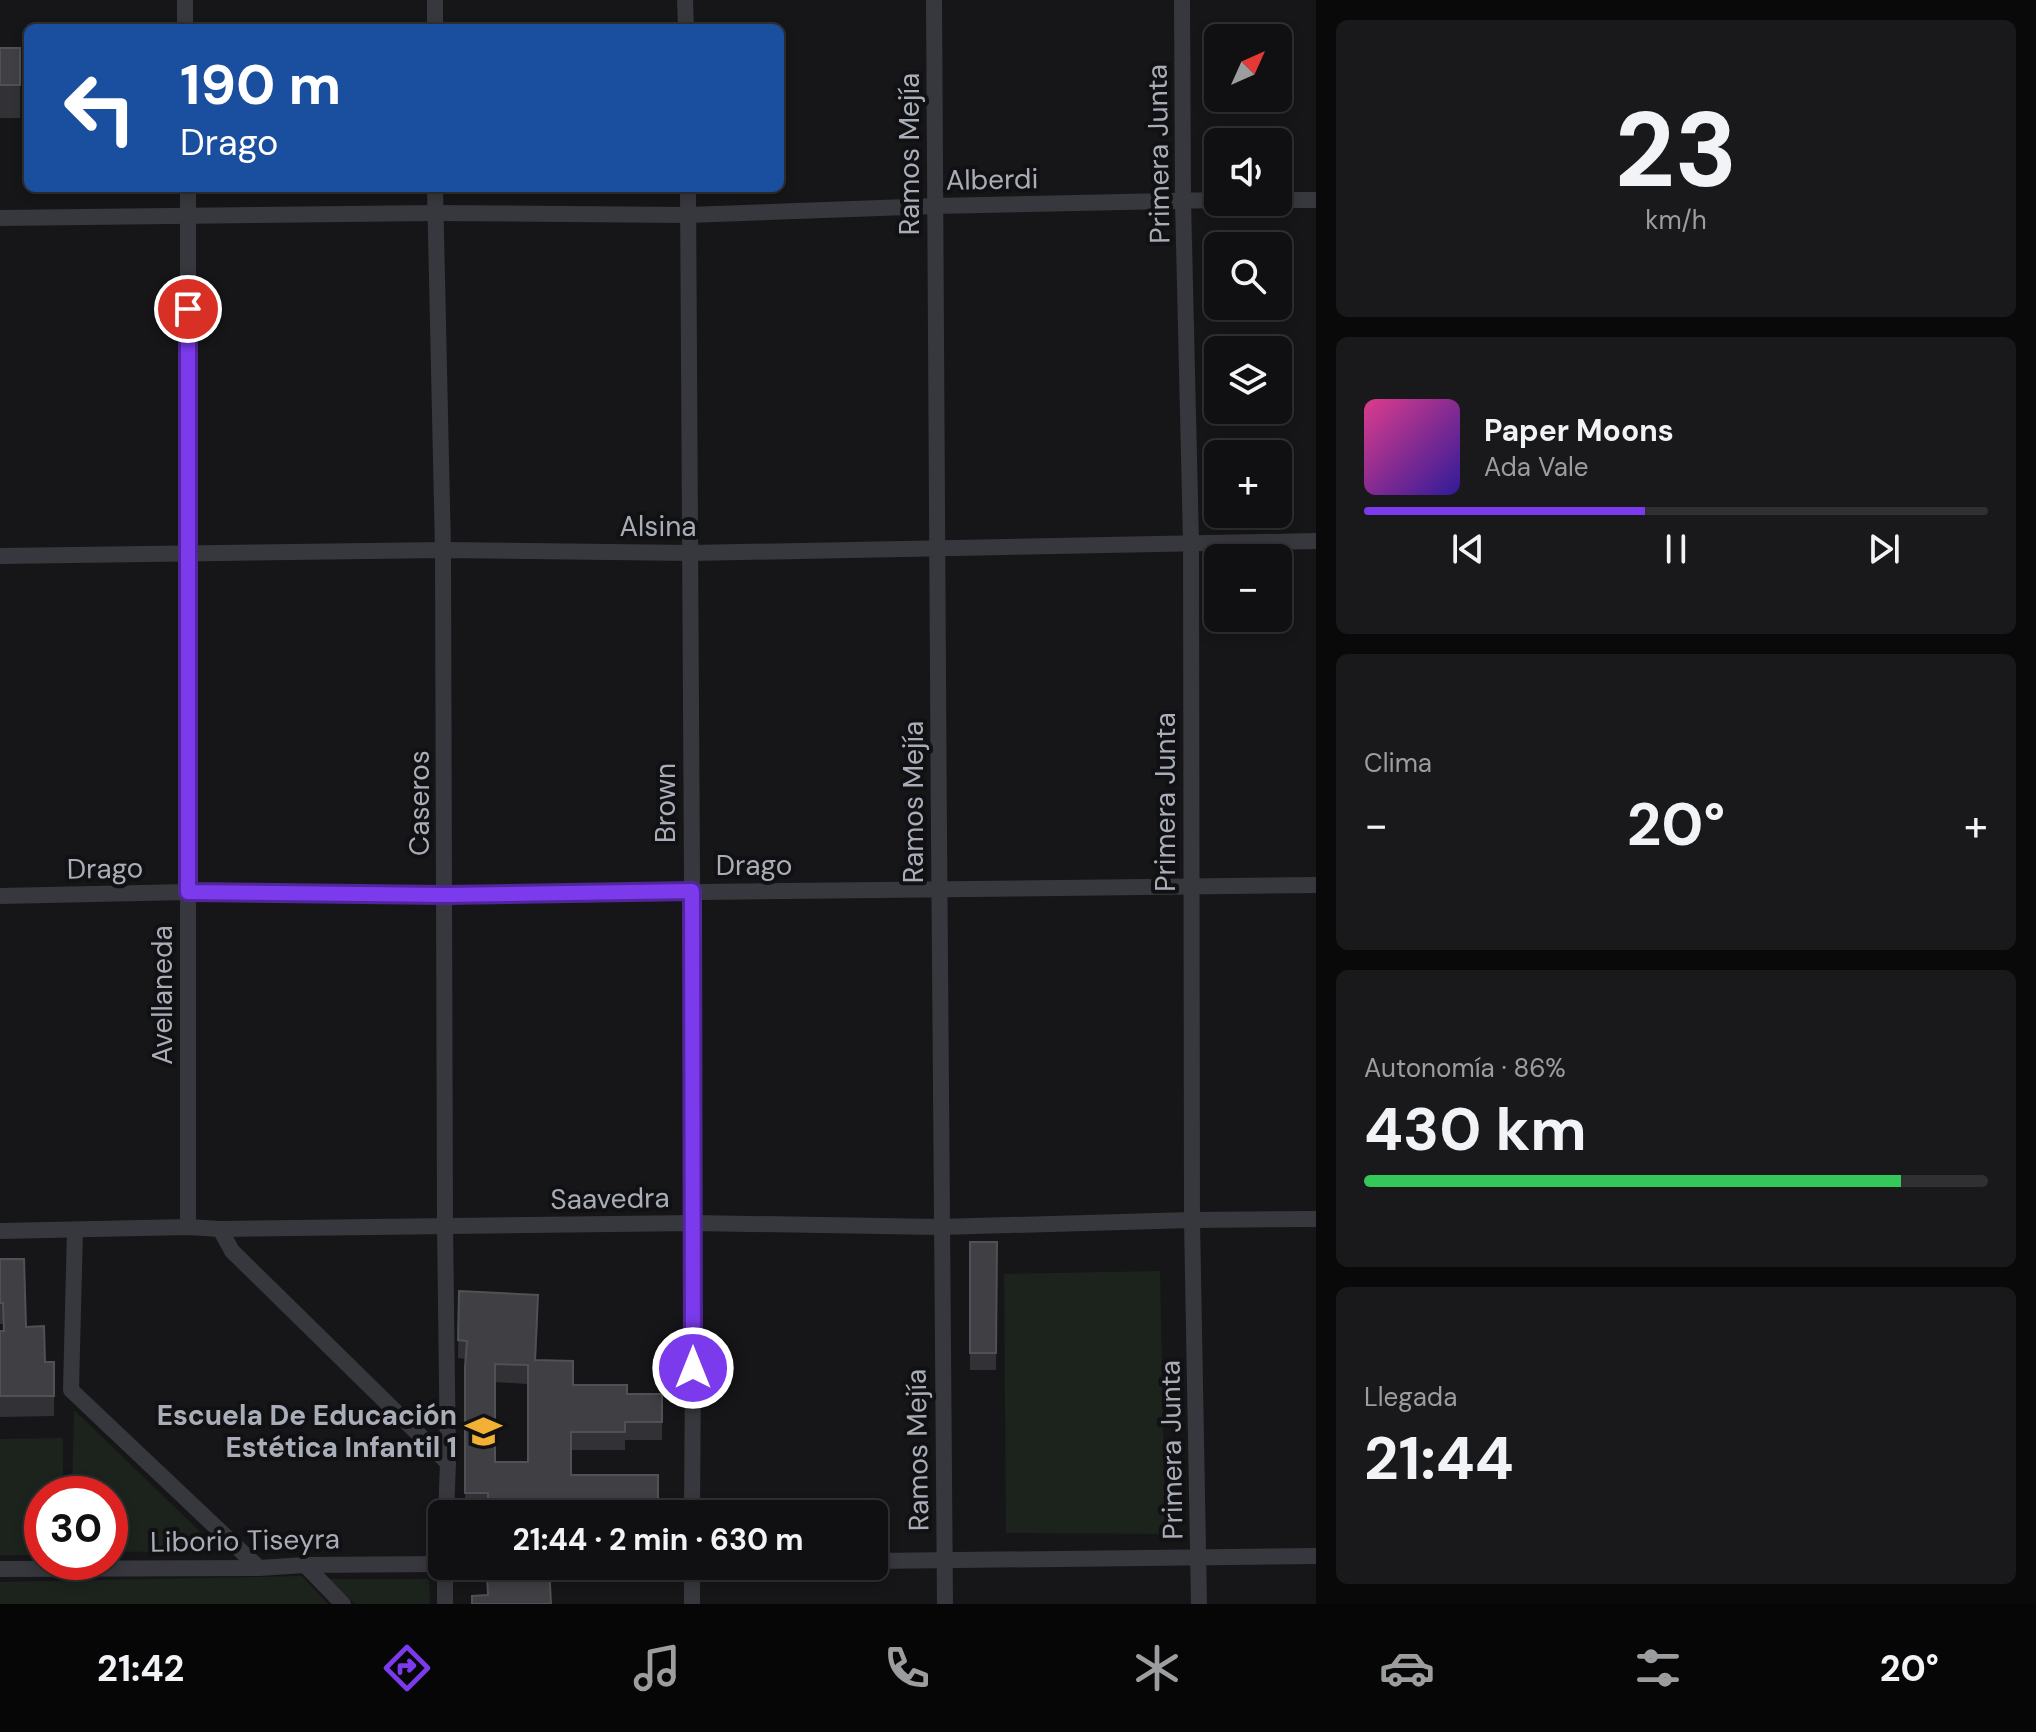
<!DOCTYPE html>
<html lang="es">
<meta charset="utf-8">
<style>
body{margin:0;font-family:"DM Sans",sans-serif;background:#19191b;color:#f1f3f6;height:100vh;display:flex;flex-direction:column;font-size:30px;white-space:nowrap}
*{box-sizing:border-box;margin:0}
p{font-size:26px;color:#9c9d9f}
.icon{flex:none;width:44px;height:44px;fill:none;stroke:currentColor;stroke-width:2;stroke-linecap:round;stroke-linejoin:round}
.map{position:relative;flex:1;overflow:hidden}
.drawer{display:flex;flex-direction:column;gap:20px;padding:20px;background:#09090a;width:720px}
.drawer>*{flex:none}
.hud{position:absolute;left:24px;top:24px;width:760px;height:168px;border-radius:12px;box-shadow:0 4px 12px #0003,0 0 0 2px #303032;background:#1a4fa0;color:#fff;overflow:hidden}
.needle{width:52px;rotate:45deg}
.controls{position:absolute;left:1204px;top:24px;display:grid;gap:16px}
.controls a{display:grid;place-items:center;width:88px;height:88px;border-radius:12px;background:#101012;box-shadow:0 4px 12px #0003,0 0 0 2px #303032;font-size:40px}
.speed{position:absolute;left:24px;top:1476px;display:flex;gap:16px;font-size:40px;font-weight:700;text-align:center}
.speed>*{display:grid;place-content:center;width:104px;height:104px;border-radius:50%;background:#101012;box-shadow:0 4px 12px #0003,0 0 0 2px #303032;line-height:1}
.speed .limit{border:12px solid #d22;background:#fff;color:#111}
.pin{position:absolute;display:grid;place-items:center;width:68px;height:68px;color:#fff;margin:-34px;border:4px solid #fff;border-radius:50%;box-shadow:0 2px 8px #0007}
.me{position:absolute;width:88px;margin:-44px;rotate:0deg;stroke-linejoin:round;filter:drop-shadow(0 0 6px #0008)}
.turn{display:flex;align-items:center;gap:28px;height:168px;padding:0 24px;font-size:36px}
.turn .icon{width:104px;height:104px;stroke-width:2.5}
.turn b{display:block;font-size:56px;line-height:68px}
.big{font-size:60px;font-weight:700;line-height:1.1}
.drawer .tile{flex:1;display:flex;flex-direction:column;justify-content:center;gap:12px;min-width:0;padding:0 28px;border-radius:12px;background:#19191b}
.drawer .dial{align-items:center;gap:0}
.dial b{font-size:104px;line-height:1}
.song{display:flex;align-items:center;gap:24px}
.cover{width:96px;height:96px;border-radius:12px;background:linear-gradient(135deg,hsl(330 70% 55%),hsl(250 70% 35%))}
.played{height:8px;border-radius:4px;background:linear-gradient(90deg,#7c3aed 45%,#303032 45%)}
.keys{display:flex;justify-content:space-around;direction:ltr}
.heat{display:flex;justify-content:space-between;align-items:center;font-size:44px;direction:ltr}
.charge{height:12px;border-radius:6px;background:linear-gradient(90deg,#34c759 86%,#303032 0)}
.trip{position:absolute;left:428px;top:1500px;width:460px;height:80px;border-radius:12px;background:#101012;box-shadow:0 4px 12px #0003,0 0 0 2px #303032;font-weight:700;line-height:80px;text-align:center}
.dock{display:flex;height:128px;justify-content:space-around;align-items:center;background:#060607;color:#9c9d9f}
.dock .icon{width:56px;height:56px}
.dock .active{color:#7c3aed}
.dock b{font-size:36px;color:#f1f3f6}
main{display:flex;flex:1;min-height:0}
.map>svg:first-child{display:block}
</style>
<main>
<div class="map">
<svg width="1316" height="1604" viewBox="0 0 1316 1604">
<rect width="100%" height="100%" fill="#161618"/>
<!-- green -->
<g fill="#1c231d">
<polygon points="1160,1271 1165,1534 1006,1533 1004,1274"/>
<polygon points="74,1410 220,1551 110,1552 110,1494 72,1494"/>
<polygon points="63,1438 63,1494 42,1494 42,1555 0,1555 0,1439"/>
<polygon points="302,1576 328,1604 0,1604 0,1582"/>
<polygon points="329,1579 429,1579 430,1604 355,1604"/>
</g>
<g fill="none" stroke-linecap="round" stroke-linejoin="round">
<!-- street -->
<g stroke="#37383d" stroke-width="16">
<polyline points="185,0 185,28"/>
<polyline points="435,0 435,28"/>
<polyline points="685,0 686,28"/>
<path d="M934,0C938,535 939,1069 945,1604"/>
<polyline points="1182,0 1183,200 1191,542 1192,1220 1199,1604"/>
<polyline points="188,188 188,1227"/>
<polyline points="435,188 443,550 445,1225 448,1463 446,1514"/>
<polyline points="688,188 694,1223 692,1514"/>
<polyline points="1278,200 1316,200"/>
<polyline points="0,218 435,213 688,215 935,206 1218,200"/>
<polyline points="0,556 443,550 691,553 1316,541"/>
<polyline points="0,896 188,892 445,895 1316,885"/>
<polyline points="220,1229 232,1251 448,1463"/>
<polyline points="75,1230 71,1390 259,1568"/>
<polyline points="0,1231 188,1227 220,1229 694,1223 940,1227 1192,1220 1316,1219"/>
<polyline points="874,1561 1316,1556"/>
<polyline points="305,1565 343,1604"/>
<polyline points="445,1566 445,1604"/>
<polyline points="692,1566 692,1604"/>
<polyline points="0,1569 259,1568 305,1565 442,1564"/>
</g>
</g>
<!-- wall -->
<g fill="#323236" fill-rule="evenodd">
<rect x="0" y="48" width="20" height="70"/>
<polygon points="970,1242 997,1242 996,1370 970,1370"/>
<polygon points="0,1259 26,1327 45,1362 54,1362 54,1416 0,1417 0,1331 3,1331 3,1324 0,1324"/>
<path d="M459,1291L538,1313L536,1360L573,1385L627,1394H662V1440H625V1450H571V1475L658,1514H488V1511H465L466,1359L458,1358ZM495,1382L528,1384V1462H495Z"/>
</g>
<!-- building -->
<g fill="#3f3f44" stroke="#4f5156" stroke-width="2" fill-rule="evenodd">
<rect x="0" y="48" width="20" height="37"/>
<polygon points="970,1242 997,1242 996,1353 970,1353"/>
<polygon points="0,1259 24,1259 26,1327 44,1326 45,1362 54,1362 54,1396 0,1396 0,1331 4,1331 3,1303 0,1303"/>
<path d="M459,1291L538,1295L535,1360L573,1361V1385H627V1394H662V1422H625V1432H571V1475H658V1514H513V1503H488V1493H465V1367L467,1341L458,1340ZM495,1364L528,1365V1462H495Z"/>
<polygon points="515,1566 549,1566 551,1604 472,1604 472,1596 488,1595 487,1574 516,1573"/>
</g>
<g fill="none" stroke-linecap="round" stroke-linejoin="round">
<defs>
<polyline id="route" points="188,309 188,892 445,895 692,891 693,1368"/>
</defs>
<!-- route casing -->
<use href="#route" stroke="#51269a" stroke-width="20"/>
<!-- route -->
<use href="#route" stroke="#7c3aed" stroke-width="14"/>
</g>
<!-- icons -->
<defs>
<symbol id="school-bare" viewBox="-9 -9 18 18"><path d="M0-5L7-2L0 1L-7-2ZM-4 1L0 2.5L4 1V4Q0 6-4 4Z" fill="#f2b134" stroke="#111113" stroke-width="2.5" paint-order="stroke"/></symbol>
</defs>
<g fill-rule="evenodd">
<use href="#school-bare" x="458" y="1406" width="51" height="51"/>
</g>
<g text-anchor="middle" stroke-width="8" stroke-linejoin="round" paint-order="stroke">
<!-- street labels -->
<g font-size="28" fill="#a8adb8" stroke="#111113">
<text transform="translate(909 154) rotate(-90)" y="10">Ramos Mejía</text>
<text transform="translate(1158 154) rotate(-91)" y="10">Primera Junta</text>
<text transform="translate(992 179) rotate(-1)" y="10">Alberdi</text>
<text x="658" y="536">Alsina</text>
<text transform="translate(913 802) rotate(-90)" y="10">Ramos Mejía</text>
<text transform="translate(1165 802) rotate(-90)" y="10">Primera Junta</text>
<text transform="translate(419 803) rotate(-90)" y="10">Caseros</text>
<text transform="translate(665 803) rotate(-90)" y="10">Brown</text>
<text x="754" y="875">Drago</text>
<text transform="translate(105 868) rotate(-1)" y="10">Drago</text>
<text transform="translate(162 995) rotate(-90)" y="10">Avellaneda</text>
<text transform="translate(610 1198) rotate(-1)" y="10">Saavedra</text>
<text transform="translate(917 1450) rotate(-91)" y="10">Ramos Mejía</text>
<text transform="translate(1171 1450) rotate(-91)" y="10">Primera Junta</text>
<text transform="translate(245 1540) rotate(-1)" y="10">Liborio Tiseyra</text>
</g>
<!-- poi labels -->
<g font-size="28" font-weight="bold" fill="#a8adb8" stroke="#111113" text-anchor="end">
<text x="457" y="1425">Escuela De Educación<tspan x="457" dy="32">Estética Infantil 1</tspan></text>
</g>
</g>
</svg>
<div class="controls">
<a><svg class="needle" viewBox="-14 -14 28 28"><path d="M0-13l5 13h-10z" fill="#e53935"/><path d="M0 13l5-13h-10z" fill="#9c9d9f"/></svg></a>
<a><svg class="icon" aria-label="sound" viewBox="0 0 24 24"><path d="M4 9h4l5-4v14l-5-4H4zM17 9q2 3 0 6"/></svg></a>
<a><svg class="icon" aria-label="search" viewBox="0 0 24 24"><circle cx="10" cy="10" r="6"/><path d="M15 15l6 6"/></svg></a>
<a><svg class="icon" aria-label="layers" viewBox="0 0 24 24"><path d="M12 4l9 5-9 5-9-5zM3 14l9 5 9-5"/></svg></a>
<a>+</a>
<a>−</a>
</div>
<div class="speed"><div class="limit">30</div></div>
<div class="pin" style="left:188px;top:309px;background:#d93025"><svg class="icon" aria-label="arrive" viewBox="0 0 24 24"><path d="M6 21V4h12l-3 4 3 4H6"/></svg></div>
<svg class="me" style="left:693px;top:1368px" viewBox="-20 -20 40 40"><circle r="17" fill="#7c3aed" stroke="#fff" stroke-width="3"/><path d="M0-11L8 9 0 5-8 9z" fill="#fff"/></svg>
<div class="trip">21:44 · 2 min · 630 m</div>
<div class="hud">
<div class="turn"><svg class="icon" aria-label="left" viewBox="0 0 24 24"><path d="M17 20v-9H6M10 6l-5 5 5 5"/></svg><div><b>190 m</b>Drago</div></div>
</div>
</div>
<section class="drawer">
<div class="tile dial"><b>23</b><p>km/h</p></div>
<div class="tile">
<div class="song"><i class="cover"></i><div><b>Paper Moons</b><p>Ada Vale</p></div></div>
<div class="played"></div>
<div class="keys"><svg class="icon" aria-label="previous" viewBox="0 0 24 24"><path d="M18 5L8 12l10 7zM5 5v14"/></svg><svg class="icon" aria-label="pause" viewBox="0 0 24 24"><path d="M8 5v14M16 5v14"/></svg><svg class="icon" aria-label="next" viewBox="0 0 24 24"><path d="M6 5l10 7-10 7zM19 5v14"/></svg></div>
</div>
<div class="tile"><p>Clima</p>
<div class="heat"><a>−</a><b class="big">20°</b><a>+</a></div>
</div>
<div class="tile"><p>Autonomía · 86%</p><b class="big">430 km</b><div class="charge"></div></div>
<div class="tile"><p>Llegada</p><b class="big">21:44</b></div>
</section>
</main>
<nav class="dock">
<b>21:42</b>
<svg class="icon active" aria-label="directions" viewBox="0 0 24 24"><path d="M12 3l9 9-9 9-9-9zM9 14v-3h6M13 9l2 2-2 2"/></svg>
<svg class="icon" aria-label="music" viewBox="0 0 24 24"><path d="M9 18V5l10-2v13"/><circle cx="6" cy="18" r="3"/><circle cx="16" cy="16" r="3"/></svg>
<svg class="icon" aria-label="phone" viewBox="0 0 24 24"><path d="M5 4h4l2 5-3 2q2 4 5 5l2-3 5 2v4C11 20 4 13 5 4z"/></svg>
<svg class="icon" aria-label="climate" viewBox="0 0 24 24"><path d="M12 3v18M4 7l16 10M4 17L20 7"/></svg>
<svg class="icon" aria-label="car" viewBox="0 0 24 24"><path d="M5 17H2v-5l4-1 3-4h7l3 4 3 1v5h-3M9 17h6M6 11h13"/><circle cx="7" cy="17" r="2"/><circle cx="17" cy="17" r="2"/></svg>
<svg class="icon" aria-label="filters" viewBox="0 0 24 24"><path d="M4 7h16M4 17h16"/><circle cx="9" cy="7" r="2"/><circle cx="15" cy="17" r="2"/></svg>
<b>20°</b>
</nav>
